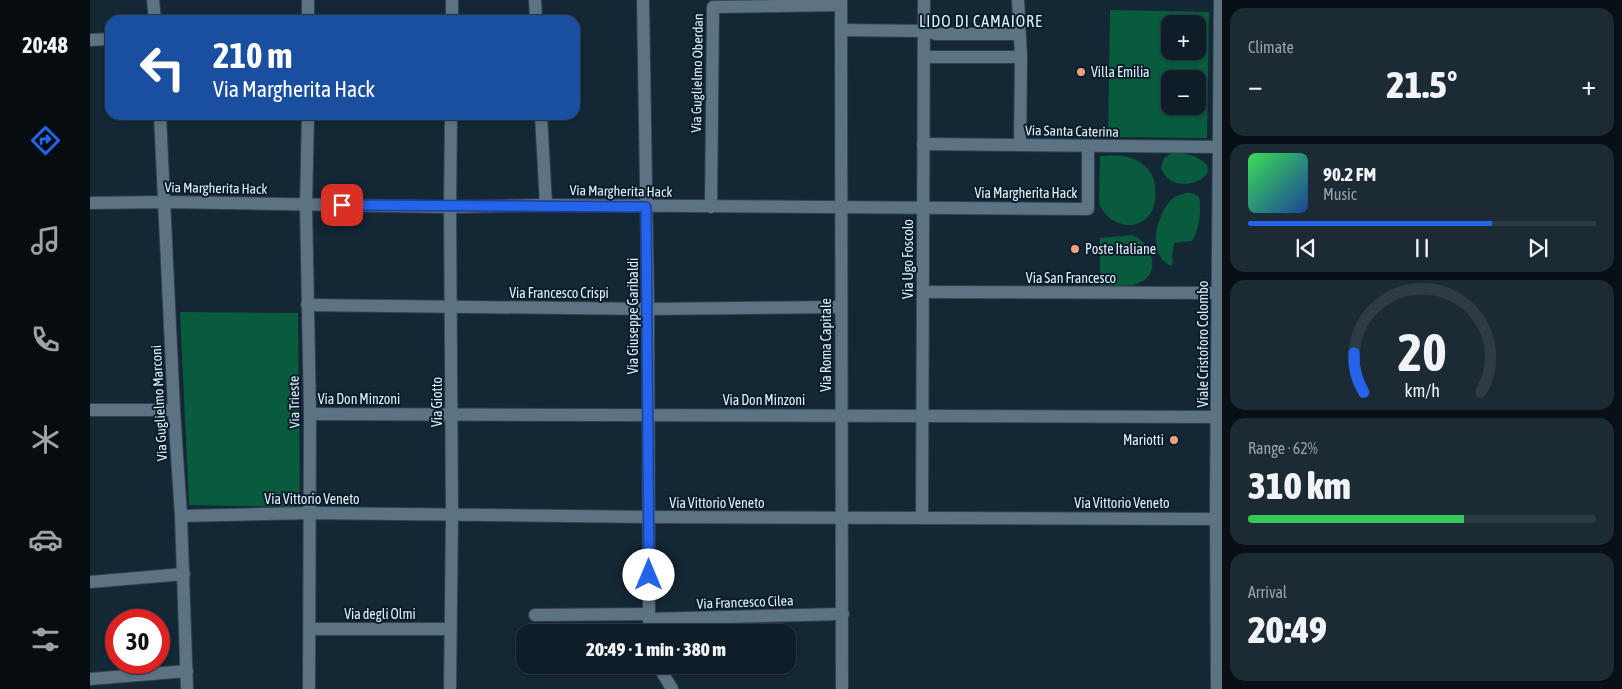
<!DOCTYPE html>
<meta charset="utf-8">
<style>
body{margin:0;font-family:"Asap Condensed",sans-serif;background:#1c2a34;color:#f1f3f6;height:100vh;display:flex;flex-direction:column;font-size:19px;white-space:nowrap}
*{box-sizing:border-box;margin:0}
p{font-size:16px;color:#9ba2a8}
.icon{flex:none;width:28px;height:28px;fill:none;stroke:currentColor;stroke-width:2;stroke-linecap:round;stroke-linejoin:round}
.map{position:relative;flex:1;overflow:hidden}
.side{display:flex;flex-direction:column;gap:8px;padding:8px;background:#081016;width:400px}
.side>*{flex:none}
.banner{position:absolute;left:15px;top:15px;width:475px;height:105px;border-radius:15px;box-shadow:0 1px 4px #0004,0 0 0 1px #2e3b45;background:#1a4fa0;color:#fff;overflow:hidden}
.buttons{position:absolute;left:1071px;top:15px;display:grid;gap:10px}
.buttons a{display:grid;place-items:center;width:45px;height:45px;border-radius:10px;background:#0e1d28;box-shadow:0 1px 4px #0004,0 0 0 1px #2e3b45;font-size:25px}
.speed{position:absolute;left:15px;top:609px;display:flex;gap:10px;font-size:25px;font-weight:700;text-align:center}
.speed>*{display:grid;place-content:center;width:65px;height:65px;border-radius:50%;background:#0e1d28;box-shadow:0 1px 4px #0004,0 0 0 1px #2e3b45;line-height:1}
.speed .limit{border:8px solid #d22;background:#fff;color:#111}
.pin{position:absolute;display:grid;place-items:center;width:42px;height:42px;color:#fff;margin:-21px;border-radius:10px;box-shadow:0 2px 8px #0006}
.me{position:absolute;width:55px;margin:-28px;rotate:0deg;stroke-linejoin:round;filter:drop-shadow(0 0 4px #0008)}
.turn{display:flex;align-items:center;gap:18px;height:105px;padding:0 25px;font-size:22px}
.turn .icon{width:65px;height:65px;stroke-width:2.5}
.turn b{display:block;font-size:35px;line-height:42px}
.big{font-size:38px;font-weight:800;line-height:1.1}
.side .tile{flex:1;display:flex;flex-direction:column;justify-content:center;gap:8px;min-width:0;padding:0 18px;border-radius:15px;background:#1c2a34}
.side .dial{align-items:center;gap:0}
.dial svg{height:130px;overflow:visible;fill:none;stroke:#2e3b45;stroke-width:7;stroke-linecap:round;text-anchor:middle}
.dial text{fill:#f1f3f6;stroke:none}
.song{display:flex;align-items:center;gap:15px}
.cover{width:60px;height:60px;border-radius:8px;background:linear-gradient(135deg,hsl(130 70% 55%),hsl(220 70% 35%))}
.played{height:5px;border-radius:2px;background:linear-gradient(90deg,#2563eb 70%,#2e3b45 70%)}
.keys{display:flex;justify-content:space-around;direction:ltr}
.heat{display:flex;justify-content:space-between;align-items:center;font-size:28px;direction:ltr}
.charge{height:8px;border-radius:4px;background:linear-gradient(90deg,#34c759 62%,#2e3b45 0)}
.trip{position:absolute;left:426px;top:624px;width:280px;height:50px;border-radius:15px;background:#0e1d28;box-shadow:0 1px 4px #0004,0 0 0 1px #2e3b45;font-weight:800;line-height:50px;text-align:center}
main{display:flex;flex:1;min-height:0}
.menu{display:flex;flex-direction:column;width:90px;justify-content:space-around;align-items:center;background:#060c10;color:#9ba2a8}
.menu .icon{width:35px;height:35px}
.menu .active{color:#2563eb}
.menu b{font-size:22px;color:#f1f3f6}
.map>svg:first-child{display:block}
</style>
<main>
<nav class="menu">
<b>20:48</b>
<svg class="icon active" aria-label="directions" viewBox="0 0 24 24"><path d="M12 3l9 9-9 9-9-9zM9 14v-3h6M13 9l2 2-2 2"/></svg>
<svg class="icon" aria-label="music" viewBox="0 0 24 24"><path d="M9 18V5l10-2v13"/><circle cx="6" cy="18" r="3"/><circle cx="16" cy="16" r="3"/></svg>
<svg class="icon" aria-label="phone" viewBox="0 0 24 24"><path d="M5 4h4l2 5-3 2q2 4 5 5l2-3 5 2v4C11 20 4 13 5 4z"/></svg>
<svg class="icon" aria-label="climate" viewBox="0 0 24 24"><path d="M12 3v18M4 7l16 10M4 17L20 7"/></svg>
<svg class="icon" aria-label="car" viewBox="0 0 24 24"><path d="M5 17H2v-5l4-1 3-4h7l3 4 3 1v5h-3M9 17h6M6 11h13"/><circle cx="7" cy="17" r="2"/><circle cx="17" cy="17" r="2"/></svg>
<svg class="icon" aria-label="filters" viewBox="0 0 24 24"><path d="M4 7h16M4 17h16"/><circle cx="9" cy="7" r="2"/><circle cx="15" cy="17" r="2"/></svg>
</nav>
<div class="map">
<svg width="1132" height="689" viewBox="0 0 1132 689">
<rect width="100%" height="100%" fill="#132735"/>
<!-- green -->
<g fill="#095b3d" fill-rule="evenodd">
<path d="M1020,10L1119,12L1117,138L1018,137ZM1080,24H1108V51H1080ZM1080,79H1108V106H1080Z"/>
<path d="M1082,153C1095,153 1110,155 1118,167L1117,174C1104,188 1078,188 1071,168L1074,158Z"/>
<path d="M1010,156C1019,156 1033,154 1041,158C1053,162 1064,172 1065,186C1065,191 1066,196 1065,201C1059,234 1021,231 1009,204Z"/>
<path d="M1096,193H1102L1109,197C1112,208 1109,231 1102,241L1084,243L1082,256L1083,262L1081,266C1056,254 1066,215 1082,199C1085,196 1091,195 1096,193Z"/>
<path d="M1042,235C1061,242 1073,273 1049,283C1038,288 1023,286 1010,286V238Z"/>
<polygon points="90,312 208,313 210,507 99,505"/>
</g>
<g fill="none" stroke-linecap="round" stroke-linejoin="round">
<defs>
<g id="minor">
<polyline points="63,0 65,20"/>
<polyline points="218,0 218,20"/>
<polyline points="362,0 362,20"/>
<polyline points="445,0 446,20"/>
<polyline points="553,0 558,309 559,619 560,632"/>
<polyline points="751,0 752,689"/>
<polyline points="928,0 931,57 930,145"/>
<polyline points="751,30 834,31 846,34 929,34"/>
<polyline points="0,40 20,39"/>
<polyline points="834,57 931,57"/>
<polyline points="70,115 84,410 91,516 97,689"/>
<polyline points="218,115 216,205 220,414 219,689"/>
<polyline points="451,115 456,205"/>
<polyline points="833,144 1132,147"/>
<polyline points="0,203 75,202 360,207 456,205 998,209 998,146"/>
<polyline points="621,207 623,7 751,5"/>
<polyline points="833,292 1128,293"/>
<polyline points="217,305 558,309 750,307"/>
<polyline points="0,410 84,410"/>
<polyline points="220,414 1127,417"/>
<polyline points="91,516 220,513 558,517 1132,519"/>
<polyline points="832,518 834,0"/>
<polyline points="0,582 94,574"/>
<polyline points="445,615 559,614"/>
<polyline points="559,619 753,614"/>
<polyline points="220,629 360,629"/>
<polyline points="568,665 582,689"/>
<polyline points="0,679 97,671"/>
<polyline points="360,689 362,514 360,207 361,115"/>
<polyline points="1127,689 1126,507 1130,0"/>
</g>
</defs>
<!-- minor casing -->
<use href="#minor" stroke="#32414d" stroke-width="14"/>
<!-- minor -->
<use href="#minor" stroke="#5c7384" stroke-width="12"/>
</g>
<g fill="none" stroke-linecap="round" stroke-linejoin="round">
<defs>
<polyline id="route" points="252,205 556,207 559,575"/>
</defs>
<!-- route casing -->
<use href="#route" stroke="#184099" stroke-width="12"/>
<!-- route -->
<use href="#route" stroke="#2563eb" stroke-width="9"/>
</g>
<!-- markers -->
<g fill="#f1a17c" stroke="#091d2b" stroke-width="2">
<circle cx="991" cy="72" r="5"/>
<circle cx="985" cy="249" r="5"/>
<circle cx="1084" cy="440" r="5"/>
</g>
<g text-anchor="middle" stroke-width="4" stroke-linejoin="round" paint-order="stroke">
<!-- poi labels -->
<g font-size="14" fill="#e2eff9" stroke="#091d2b" text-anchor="start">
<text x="1001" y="77">Villa Emilia</text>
<text x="995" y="254">Poste Italiane</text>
<text x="1074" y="445" text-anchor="end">Mariotti</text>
</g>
<!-- street labels -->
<g font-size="14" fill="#e2eff9" stroke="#091d2b">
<text transform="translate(607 73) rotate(-89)" y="5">Via Guglielmo Oberdan</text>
<text transform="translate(982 131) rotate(1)" y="5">Via Santa Caterina</text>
<text transform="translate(126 188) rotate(1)" y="5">Via Margherita Hack</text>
<text transform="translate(531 191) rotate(1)" y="5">Via Margherita Hack</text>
<text x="936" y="198">Via Margherita Hack</text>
<text transform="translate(818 259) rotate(-90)" y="5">Via Ugo Foscolo</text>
<text x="981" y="283">Via San Francesco</text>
<text x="469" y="298">Via Francesco Crispi</text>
<text transform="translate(543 316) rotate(-90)" y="5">Via Giuseppe Garibaldi</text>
<text transform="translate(1113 344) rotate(-90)" y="5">Viale Cristoforo Colombo</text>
<text transform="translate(736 345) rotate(-90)" y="5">Via Roma Capitale</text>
<text x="269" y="404">Via Don Minzoni</text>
<text x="674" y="405">Via Don Minzoni</text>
<text transform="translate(204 402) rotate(-91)" y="5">Via Trieste</text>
<text transform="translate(347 402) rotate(-90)" y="5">Via Giotto</text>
<text transform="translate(69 403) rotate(-93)" y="5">Via Guglielmo Marconi</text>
<text x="222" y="504">Via Vittorio Veneto</text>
<text x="627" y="508">Via Vittorio Veneto</text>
<text x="1032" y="508">Via Vittorio Veneto</text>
<text transform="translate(655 602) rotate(-2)" y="5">Via Francesco Cilea</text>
<text x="290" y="619">Via degli Olmi</text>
</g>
<!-- quarter labels -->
<g font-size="16" letter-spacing="1" fill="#e2eff9" stroke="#091d2b">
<text x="891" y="27">LIDO DI CAMAIORE</text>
</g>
</g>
</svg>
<div class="buttons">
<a>+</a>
<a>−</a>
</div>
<div class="speed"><div class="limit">30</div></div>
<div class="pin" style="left:252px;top:205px;background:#d93025"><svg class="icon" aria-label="arrive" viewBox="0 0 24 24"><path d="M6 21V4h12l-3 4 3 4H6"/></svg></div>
<svg class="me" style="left:559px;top:575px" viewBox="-20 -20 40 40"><circle r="19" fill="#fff"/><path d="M0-13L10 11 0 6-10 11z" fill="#2563eb"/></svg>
<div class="trip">20:49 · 1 min · 380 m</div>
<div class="banner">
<div class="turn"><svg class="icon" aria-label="left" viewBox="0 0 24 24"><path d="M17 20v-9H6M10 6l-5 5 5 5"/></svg><div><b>210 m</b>Via Margherita Hack</div></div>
</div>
</div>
<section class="side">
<div class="tile"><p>Climate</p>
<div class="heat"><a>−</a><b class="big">21.5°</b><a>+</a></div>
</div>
<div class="tile">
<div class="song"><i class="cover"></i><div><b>90.2 FM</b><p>Music</p></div></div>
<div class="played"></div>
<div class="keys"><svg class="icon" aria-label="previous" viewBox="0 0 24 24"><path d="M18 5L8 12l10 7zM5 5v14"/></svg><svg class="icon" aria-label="pause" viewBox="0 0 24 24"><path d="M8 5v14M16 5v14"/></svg><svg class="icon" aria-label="next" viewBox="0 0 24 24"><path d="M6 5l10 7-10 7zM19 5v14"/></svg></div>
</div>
<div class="tile dial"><svg viewBox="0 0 100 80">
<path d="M14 69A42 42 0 1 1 86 69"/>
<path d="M14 69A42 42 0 0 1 8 45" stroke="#2563eb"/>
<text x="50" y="56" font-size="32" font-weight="700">20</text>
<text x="50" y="72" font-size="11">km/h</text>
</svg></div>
<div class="tile"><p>Range · 62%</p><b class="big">310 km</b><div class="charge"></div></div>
<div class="tile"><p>Arrival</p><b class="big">20:49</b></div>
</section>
</main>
